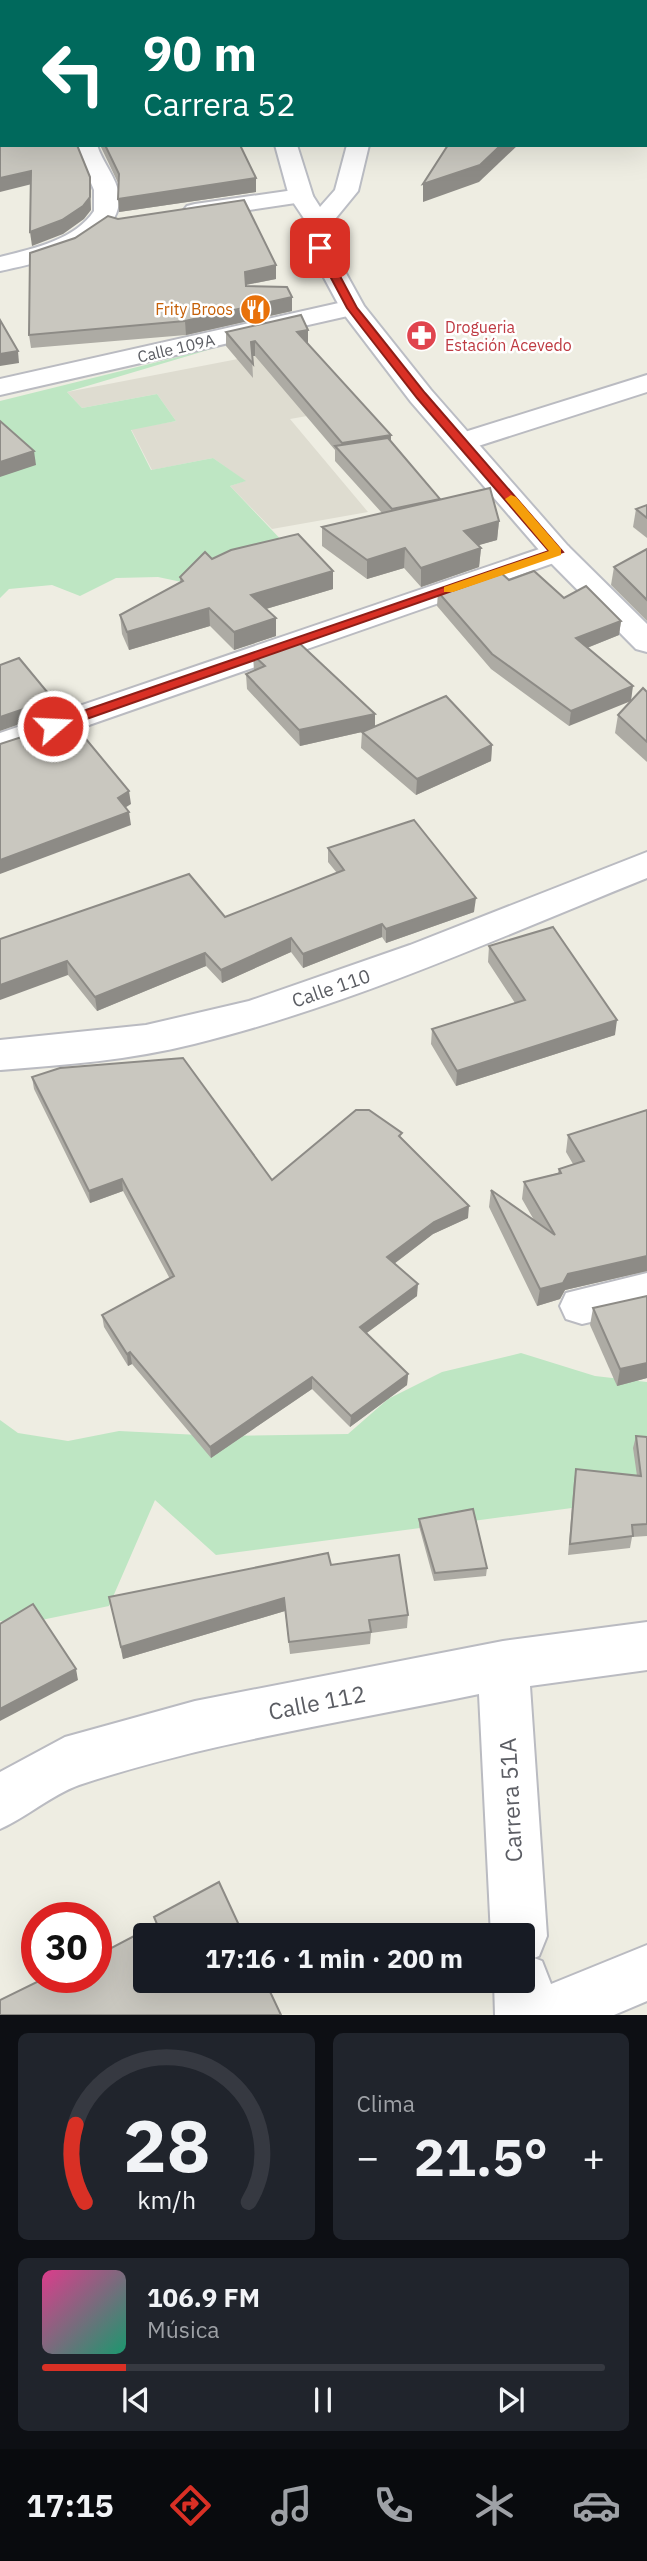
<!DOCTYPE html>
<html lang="es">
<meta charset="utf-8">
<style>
body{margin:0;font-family:"IBM Plex Sans",sans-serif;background:#20242c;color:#f1f3f6;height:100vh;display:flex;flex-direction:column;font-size:26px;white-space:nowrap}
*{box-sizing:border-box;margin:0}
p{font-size:23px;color:#9ea1a6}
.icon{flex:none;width:38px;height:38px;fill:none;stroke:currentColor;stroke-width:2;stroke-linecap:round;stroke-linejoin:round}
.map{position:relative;height:2015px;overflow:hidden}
.side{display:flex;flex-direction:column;gap:18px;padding:18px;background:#0d0f14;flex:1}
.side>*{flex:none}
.hud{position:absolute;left:0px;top:0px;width:648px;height:147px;box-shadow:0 7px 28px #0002;background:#00695c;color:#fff;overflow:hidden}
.speed{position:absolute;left:21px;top:1902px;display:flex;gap:14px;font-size:35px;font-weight:700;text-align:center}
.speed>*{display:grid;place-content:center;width:91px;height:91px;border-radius:50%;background:#171b24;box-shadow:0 7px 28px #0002;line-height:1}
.speed .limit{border:10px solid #d22;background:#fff;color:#111}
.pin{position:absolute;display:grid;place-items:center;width:60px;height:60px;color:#fff;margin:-30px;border-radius:14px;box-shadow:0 4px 10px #0006}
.me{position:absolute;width:77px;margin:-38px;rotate:71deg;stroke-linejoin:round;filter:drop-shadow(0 0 5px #0008)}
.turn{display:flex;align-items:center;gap:24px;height:147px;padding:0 28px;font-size:32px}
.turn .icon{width:91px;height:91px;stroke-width:2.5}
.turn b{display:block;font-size:49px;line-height:60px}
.big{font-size:52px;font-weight:700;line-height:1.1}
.side .tile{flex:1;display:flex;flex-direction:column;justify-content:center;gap:10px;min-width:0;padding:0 24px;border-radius:10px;background:#20242c}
.side .dial{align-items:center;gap:0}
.dial svg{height:182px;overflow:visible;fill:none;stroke:#363941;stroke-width:7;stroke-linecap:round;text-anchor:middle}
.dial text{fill:#f1f3f6;stroke:none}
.song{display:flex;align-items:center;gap:21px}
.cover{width:84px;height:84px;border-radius:10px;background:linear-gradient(135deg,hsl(330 70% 55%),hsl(160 70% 35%))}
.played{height:7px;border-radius:4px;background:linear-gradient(90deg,#d93025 15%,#363941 15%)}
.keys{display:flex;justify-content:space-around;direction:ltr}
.heat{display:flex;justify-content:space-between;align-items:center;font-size:38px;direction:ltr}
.side .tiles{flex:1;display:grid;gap:18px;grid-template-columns:1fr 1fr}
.tile:last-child{grid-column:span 2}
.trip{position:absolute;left:133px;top:1923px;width:402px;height:70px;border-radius:7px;background:#171b24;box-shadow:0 7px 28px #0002;font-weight:700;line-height:70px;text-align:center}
.menu{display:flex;height:112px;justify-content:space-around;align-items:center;background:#090b0e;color:#9ea1a6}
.menu .icon{width:49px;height:49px}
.menu .active{color:#d93025}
.menu b{font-size:32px;color:#f1f3f6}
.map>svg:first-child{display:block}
</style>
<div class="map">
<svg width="647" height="2015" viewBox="0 0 647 2015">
<rect width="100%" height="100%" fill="#eeede2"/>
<!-- education -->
<polygon fill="#dedcd0" points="284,350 307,416 290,419 368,512 272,529 230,486 245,481 213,458 152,470 131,429 176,421 157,394 82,408 67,392"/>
<!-- green -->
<g fill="#bee6c3">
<polygon points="218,347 67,392 82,408 157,394 176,421 131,430 151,470 213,458 246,481 230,486 287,546 191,584 158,577 116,578 80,596 52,585 9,589 0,598 0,401"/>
<polygon points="521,1353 595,1376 647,1382 647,1498 216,1555 155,1500 109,1606 27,1623 0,1621 0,1420 18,1433 68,1441 119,1431 219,1436 348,1434 388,1399 442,1372"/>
</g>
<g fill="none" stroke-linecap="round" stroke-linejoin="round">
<!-- stream -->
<polygon fill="#a1caff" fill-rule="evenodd" points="2,93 2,99 0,100 0,94"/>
<defs>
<g id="street">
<polygon points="301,189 309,191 313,196 309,201 195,218 187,216 183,211 187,206 195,204"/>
<polygon points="352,300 361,303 365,308 361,313 0,395 0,379"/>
<polygon points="647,375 647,392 472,448 462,450 452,448 448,442 452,436"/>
<polygon points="557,543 568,546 572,552 568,558 0,756 0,733"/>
<path d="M647,852V878C498,938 351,1005 194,1044C131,1060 65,1065 0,1070V1040L146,1025L249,1001L410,945Z"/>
<polygon points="647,1273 647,1309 582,1324 566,1319 560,1306 566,1293"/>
<path d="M647,1622V1670L530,1686L547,1936L539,1956L534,1958L542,1961L551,1984L647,1945V2001L614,2015H495L494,1981H523V1936H491L479,1694C346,1722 208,1742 79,1785C51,1795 27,1817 0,1829V1772L65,1737L195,1701L503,1641Z"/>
</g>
<g id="secondary">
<polygon points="0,0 20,0 2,2 0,7"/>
<polygon points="218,0 238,0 239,2 219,2"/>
<polygon points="285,0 305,0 306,2 286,2"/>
<path d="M75,145H97C102,162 117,178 119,195C123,246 37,263 0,271V257C32,249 75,240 94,211V190Z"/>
<polygon points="275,145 297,145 313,196 320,207 335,190 347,145 369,145 358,191 331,224 332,248 364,306 431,390 568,546 647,624 647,652 636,649 546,558 411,402 343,313 308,248 307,223 289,196"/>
</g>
</defs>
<!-- street casing -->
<use href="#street" stroke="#babbc1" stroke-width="4"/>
<!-- secondary casing -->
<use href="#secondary" stroke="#bbbdc4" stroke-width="4"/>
<!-- street -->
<use href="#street" fill="#fff" fill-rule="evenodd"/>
<!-- secondary -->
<use href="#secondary" fill="#fff" fill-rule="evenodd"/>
</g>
<!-- wall -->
<g fill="#adaba4">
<polygon points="100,145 240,145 256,178 256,192 119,212 119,185"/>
<polygon points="30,253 276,279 246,285 246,286 292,297 292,311 186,335 31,348 29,335"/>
<polygon points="308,330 308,344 391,435 391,441 440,499 499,521 497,540 478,545 481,548 479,567 421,587 404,568 367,579 322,546 322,527 382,513 335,461 335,450 255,356 252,356 253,378 226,346 226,332"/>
<polygon points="647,505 647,538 633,527 636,509"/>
<polygon points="647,549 647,621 611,585 614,567"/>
<polygon points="212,559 333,589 266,609 276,618 276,636 234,650 210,626 129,650 122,634 120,615 180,582 180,577"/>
<polygon points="509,580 564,598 621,621 619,635 587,648 569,726 491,669 437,606 438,592"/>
<polygon points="253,655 375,714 375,727 492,745 491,761 416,795 361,748 362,732 300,746 247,689 246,674 254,671"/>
<polygon points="647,692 647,762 615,733 618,715"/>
<polygon points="328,848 474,912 386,943 382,937 303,968 291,952 222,983 206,966 97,1011 68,975 0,939 225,917 337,873 328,862"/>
<polygon points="489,946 615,1035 456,1086 431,1044 432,1029 515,1003 488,962"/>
<polygon points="32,1077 272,1180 401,1138 468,1218 433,1234 394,1264 417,1296 366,1333 408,1374 407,1385 350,1427 312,1389 211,1458 132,1364 128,1366 104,1327 102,1315 170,1279 123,1191 90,1203 34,1089"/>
<polygon points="647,1110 647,1271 565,1290 560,1299 537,1306 489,1207 491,1190 534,1220 522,1199 524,1182 558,1173 559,1169 573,1164 566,1152 568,1135"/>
<polygon points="647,1296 647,1378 617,1386 590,1325 593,1308"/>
<polygon points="636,1436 647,1437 647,1536 632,1537 630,1548 568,1555 574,1481 576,1469 637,1476 633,1448"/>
<polygon points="419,1519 487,1568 486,1576 434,1581 419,1526"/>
<polygon points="331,1565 408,1615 407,1628 371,1633 370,1644 290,1654 285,1611 123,1659 109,1597"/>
</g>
<!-- shaded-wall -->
<g fill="#8d8b86">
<polygon points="501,145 518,145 479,182 423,202 423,184"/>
<polygon points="31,171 32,184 0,192 0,178"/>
<polygon points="90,177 91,210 84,219 63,234 32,246 30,232"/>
<polygon points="256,178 256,192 119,212 118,199"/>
<polygon points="276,265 276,279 245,285 245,272"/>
<polygon points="292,297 292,311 186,335 185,321"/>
<polygon points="308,330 308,345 297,332"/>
<polygon points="255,341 255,356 251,356 251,342"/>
<polygon points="18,351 19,363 0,366 0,354"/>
<polygon points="391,435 390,450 342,453 342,443"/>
<polygon points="34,451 36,465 0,477 0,462"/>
<polygon points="499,521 497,540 462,550 464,531"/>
<polygon points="405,548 404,568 367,579 367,560"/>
<polygon points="481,548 479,567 421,587 421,568"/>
<polygon points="333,571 333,589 252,613 251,595"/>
<polygon points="209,608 210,626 129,650 127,632"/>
<polygon points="276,618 276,636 234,650 234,632"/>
<polygon points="621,621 619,635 574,653 576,638"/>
<polygon points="633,686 631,701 569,726 571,711"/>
<polygon points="53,699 54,712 0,731 0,717"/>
<polygon points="375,714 375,729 300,746 299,730"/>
<polygon points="492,745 491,761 416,795 417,779"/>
<polygon points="129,791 131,804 120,811 118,798"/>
<polygon points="129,812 131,825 0,874 0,860"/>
<polygon points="476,898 474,912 386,943 386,929"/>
<polygon points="382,924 382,937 303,968 303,954"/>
<polygon points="291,938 291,952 222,983 221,970"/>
<polygon points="205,953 206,966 97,1011 95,997"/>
<polygon points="67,961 68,975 0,1000 0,985"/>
<polygon points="617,1020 615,1035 456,1086 457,1071"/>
<polygon points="122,1179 123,1191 90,1203 89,1191"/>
<polygon points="469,1206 468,1218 433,1234 387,1269 387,1257 434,1222"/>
<polygon points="647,1256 647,1271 565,1290 560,1299 537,1306 540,1289 568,1274"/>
<polygon points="418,1284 417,1296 360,1338 360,1327"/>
<polygon points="130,1352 132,1364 128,1366 127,1354"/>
<polygon points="647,1363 647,1378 617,1386 620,1369"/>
<polygon points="408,1374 407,1385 350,1427 351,1416"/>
<polygon points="312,1377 312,1389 211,1458 210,1447"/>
<polygon points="284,1598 285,1611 123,1659 121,1647"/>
<polygon points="76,1669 78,1680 0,1721 0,1709"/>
</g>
<!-- building -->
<g fill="#c9c7bf" stroke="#8d8b86" stroke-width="2">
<polygon points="0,102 2,102 2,145 77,145 90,177 90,197 83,206 62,220 30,232 31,171 0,178"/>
<polygon points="105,145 240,145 256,178 118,199 119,174"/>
<polygon points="448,145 501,145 480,165 423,184"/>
<polygon points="244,200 276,265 245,272 246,286 287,287 292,297 185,321 29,335 30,253 75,238 108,216 118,219"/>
<polygon points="301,315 308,330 297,332 391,435 342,443 255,341 251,342 253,364 226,332"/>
<polygon points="0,320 18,351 0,354"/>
<polygon points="0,421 34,451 0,462"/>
<polygon points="388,438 440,499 392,509 335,446"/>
<polygon points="490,488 499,521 464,531 481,548 421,568 405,548 367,560 322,527"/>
<polygon points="647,505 647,518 636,509"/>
<polygon points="298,534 333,571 251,595 276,618 234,632 209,608 127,632 120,615 183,581 180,577 205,552 212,559 231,550"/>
<polygon points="647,549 647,600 614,567"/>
<polygon points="499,571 509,580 534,571 564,598 586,586 621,621 576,638 633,686 571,711 492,654 438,592"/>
<polygon points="296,640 375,714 299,730 246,674 265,666 253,655"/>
<polygon points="19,658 53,699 0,717 0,665"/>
<polygon points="643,688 647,692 647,742 618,715"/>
<polygon points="446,696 492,745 417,779 362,732"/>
<polygon points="71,721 129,791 118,798 129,812 0,860 0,744"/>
<polygon points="414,820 476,898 386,929 382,924 303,954 291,938 221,970 205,953 95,997 67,961 0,985 0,939 189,874 225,917 344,870 328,848"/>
<polygon points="553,927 617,1020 457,1071 432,1029 525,1000 489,946"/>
<polygon points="183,1058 272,1180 356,1110 369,1110 402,1133 399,1136 469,1206 434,1222 387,1257 418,1284 360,1327 408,1374 351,1416 312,1377 210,1447 130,1352 127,1354 102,1315 174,1276 122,1179 89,1191 32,1077 60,1068"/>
<polygon points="647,1110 647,1256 568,1274 563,1283 540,1289 491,1190 555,1235 524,1182 561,1173 559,1169 584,1161 568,1135"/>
<polygon points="647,1296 647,1363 620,1369 593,1308"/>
<polygon points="636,1436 647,1437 647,1524 632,1525 633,1536 570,1544 576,1469 641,1476"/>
<polygon points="473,1509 487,1568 435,1573 419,1519"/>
<polygon points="328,1553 331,1565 399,1555 408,1615 369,1620 371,1632 289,1642 284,1598 121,1647 109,1597"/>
<polygon points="33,1604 76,1669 0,1709 0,1624"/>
<polygon points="219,1882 244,1936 145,1936 145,1981 265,1981 281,2015 0,2015 0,2000 45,1978 96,1978 96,1956 157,1924 154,1917"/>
</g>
<!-- route -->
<polygon fill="#d93025" stroke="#8d1f18" stroke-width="2" points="317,246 324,246 357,308 370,324 425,393 563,552 58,729 48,729 48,723 549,551 417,398 363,329 347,308 315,248"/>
<!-- slow -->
<polygon fill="#f59e0b" points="511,495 516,497 561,549 561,555 453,592 444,592 444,587 549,551 505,499"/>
<!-- icons -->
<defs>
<symbol id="restaurant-disc" viewBox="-11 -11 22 22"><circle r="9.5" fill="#e8710a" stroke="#fff"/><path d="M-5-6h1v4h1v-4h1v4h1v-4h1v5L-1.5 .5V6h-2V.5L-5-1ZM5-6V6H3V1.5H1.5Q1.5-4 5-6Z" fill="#fff"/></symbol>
<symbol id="pharmacy-disc" viewBox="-11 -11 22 22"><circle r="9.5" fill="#e0444e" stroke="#fff"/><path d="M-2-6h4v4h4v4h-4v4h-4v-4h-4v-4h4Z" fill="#fff"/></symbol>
</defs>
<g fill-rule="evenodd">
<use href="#restaurant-disc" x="238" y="292" width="35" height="35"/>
<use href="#pharmacy-disc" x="404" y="318" width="35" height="35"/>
</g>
<g text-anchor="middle" stroke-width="5" stroke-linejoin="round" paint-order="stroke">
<!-- far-food labels -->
<g font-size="16" fill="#c56008" stroke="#fff" text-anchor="end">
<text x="233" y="315">Frity Broos</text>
</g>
<!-- far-health labels -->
<g font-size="16" fill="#be3a42" stroke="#fff" text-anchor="start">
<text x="445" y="333">Drogueria<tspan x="445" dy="18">Estación Acevedo</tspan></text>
</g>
<!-- far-street labels -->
<g font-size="16" fill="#5b5d63" stroke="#fff">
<text transform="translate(176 348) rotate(-13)" y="6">Calle 109A</text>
</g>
<!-- street labels -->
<g font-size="19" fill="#5b5d63" stroke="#fff">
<text transform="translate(331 988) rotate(-19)" y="7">Calle 110</text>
</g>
<!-- near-street labels -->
<g font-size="23" fill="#5b5d63" stroke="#fff">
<text transform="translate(317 1703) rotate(-11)" y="8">Calle 112</text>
<text transform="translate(511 1800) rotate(-93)" y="8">Carrera 51A</text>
</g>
</g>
</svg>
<div class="speed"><div class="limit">30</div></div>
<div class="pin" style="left:320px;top:248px;background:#d93025"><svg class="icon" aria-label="arrive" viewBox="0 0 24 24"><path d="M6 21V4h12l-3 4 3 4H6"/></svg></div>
<svg class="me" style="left:53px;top:726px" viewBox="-20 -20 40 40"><circle r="17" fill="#d93025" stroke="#fff" stroke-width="3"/><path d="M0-11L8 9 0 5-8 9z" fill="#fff"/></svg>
<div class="trip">17:16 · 1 min · 200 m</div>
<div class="hud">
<div class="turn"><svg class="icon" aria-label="left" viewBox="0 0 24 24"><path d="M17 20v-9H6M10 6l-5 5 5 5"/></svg><div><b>90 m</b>Carrera 52</div></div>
</div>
</div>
<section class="side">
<div class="tiles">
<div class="tile dial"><svg viewBox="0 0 100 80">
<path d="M14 69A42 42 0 1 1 86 69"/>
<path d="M14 69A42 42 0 0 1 10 35" stroke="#d93025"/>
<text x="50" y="56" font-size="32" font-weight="700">28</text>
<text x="50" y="72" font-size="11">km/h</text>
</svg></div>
<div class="tile"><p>Clima</p>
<div class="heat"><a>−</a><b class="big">21.5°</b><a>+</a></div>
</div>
<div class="tile">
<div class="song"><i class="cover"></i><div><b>106.9 FM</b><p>Música</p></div></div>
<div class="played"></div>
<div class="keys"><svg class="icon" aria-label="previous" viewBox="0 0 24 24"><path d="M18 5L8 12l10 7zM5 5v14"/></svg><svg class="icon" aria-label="pause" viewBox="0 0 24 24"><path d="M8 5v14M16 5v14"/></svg><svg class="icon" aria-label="next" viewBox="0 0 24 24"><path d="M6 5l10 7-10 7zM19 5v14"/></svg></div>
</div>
</div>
</section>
<nav class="menu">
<b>17:15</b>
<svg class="icon active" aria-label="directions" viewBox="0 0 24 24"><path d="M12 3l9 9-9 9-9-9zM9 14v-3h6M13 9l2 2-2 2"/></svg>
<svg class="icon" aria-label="music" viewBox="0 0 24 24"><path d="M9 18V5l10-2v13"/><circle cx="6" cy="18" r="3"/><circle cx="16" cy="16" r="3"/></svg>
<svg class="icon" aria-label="phone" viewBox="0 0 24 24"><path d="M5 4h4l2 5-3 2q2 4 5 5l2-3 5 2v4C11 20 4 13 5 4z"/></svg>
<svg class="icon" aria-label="climate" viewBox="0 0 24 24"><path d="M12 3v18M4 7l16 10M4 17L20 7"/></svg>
<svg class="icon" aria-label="car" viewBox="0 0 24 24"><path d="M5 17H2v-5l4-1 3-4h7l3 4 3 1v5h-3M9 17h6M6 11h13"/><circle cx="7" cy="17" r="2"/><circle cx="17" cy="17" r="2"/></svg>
</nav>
